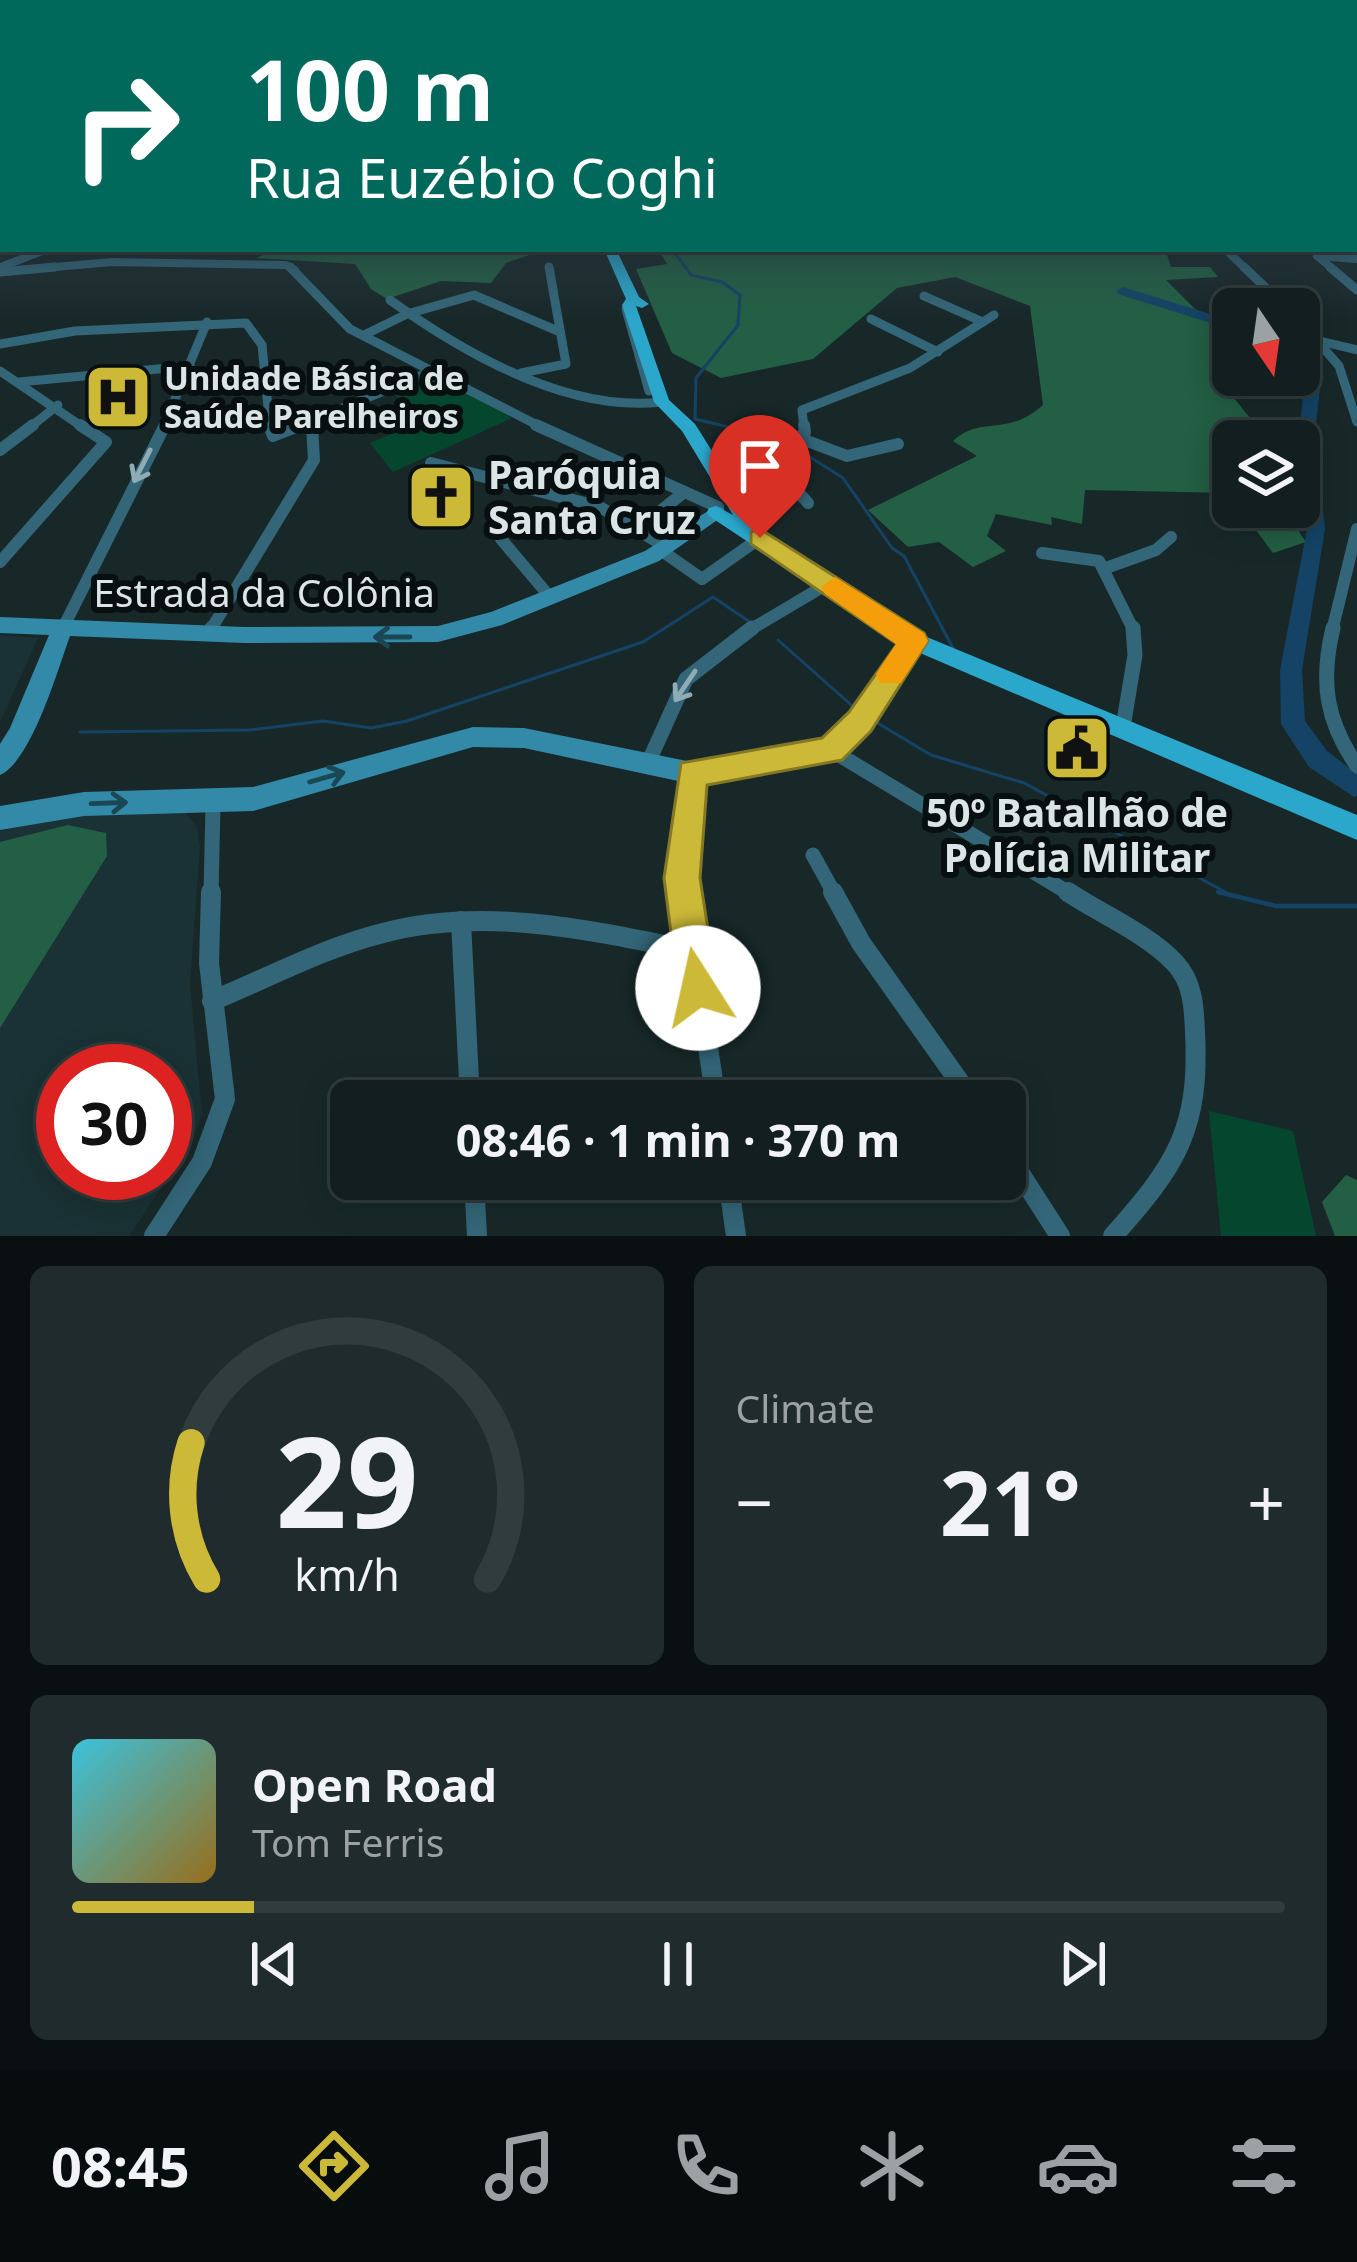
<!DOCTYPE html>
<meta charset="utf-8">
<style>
body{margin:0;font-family:"Noto Sans",sans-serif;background:#1f2b2c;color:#f1f3f6;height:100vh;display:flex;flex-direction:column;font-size:45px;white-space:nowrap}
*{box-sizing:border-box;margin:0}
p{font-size:39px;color:#9ca2a4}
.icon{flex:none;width:66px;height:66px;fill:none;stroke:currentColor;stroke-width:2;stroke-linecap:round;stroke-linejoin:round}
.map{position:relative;height:1236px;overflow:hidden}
.side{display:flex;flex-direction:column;gap:30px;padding:30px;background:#0a1011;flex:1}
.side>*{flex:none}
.guide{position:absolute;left:0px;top:0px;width:1359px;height:252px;box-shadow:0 6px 30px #0003,0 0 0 3px #313c3d;background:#00695c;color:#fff;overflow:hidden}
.needle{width:78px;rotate:167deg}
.fabs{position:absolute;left:1212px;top:288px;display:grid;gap:24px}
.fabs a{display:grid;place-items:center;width:108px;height:108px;border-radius:18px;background:#121e1f;box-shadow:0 6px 30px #0003,0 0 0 3px #313c3d;font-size:60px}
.speed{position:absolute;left:36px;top:1044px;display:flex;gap:24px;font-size:60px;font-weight:700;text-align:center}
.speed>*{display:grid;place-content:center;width:156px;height:156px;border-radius:50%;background:#121e1f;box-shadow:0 6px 30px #0003,0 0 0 3px #313c3d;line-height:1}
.speed .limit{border:18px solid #d22;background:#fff;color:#111}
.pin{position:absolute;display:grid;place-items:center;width:102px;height:102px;color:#fff;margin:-123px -51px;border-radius:50% 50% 50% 0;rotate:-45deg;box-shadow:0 0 12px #0007}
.pin .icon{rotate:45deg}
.me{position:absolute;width:132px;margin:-66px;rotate:350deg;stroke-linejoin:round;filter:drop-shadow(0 0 9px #0008)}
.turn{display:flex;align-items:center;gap:42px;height:252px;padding:0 48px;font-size:54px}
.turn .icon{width:156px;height:156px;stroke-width:2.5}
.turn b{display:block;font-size:84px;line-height:102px}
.big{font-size:90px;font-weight:700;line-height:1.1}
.side .widget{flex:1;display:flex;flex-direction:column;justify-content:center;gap:18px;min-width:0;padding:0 42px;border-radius:18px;background:#1f2b2c}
.side .dial{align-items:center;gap:0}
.dial svg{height:312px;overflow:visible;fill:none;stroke:#313c3d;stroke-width:7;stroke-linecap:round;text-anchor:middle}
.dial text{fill:#f1f3f6;stroke:none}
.song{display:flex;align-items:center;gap:36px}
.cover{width:144px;height:144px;border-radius:18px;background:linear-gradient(135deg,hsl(190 70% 55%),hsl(40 70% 35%))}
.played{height:12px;border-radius:6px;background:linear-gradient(90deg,#cdb938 15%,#313c3d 15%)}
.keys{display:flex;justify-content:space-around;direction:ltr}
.heat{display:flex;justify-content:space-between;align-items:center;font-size:66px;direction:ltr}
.side .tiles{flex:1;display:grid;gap:30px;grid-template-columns:1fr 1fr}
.widget:last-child{grid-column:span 2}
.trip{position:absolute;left:330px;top:1080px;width:696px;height:120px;border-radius:18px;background:#121e1f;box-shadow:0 6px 30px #0003,0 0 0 3px #313c3d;font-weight:700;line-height:120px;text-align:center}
.tabs{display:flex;height:192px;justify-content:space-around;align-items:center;background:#070c0c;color:#9ca2a4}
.tabs .icon{width:84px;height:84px}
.tabs .active{color:#cdb938}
.tabs b{font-size:54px;color:#f1f3f6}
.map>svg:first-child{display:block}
</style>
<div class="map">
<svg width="1357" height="1236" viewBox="0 0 1357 1236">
<rect width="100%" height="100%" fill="#182829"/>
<!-- built -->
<g fill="#1a3235" fill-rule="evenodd">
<polygon points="0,635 38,638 0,722"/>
<path d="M78,810L186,813L197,827L200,847L190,984L202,1115L191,1143L129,1236H0V831ZM63,1071H165V1173H63Z"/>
</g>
<!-- green -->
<g fill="#05462e">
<polygon points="441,377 512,418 393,472 370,443 420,422 396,396"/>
<polygon points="1209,1111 1293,1131 1316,1236 1221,1236"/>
</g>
<!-- forest -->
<g fill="#225f44">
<polygon points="278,249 547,249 506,263 491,283 441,281 387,299 371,289 355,264 256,258"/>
<path d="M658,249H1165L1171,267H1210L1218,277L1166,280L1216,330L1234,398L1254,423L1251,441H1233V498L1229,493L1085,490L1082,524L1051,517L1052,525L996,514L987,536L1006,551L973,567L939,542L908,547L868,510L977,456L953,441C981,415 1006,438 1043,405L1030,306L955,277L897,288L813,359L721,378L672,353L636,269L667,264Z"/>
<polygon points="1239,507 1282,507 1306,542 1273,553"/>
<polygon points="68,825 106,833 107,856 0,1028 0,842"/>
<polygon points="1346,1175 1357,1180 1357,1236 1335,1236 1322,1202"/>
</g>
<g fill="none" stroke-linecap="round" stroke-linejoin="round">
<!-- stream-far1 -->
<g stroke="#144365" stroke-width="3">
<polyline points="672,249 691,275 722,282 740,295 738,325 696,378 695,419 787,441"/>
<polyline points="799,450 843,478 892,548 904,556 953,648"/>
<polyline points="778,640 857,710"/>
<polyline points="871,719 931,755 1024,783 1231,895"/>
<polyline points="80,732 249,730 323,721 371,728 407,721 643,642 713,597 750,622"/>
</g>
<!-- stream -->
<polyline stroke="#144365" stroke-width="4.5" points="1218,892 1276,906 1357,906"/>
<!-- river -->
<g fill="#144365" fill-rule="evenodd">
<polygon points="1123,287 1233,321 1233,330 1118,294 1116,291"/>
<polygon points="1299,361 1304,363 1320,387 1315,433 1325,529 1302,670 1305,721 1327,751 1357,774 1357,796 1354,797 1309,767 1281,724 1280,670 1307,529 1299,433 1304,387 1297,375"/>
</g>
<!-- street-far4 -->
<g stroke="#336678" stroke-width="8">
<polyline points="1225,249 1247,270"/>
<polyline points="1,267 47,249"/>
<polyline points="21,270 112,262 286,265 295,270"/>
<polyline points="1334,270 1317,256 1357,259"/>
</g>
<!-- street-far3 -->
<g stroke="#336678" stroke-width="9">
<polyline points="290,267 350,329 543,428"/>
<polyline points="1244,267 1288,309"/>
<polyline points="1330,267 1357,290"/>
<polyline points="0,272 55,267"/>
<polyline points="924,296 983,322"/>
<path d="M390,300C465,354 567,413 662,402"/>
<polyline points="626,309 649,391"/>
<polyline points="871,319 938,352"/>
<polyline points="1299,320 1339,366 1357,422"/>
<polyline points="364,335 407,314 474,295 560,332"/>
<polyline points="1320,341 1357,350"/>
<polyline points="0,344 75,331 246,323 262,345 270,428"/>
<polyline points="0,371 84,428"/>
<polyline points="521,373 566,364 549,267"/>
<polyline points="19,382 190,366"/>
<polyline points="29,428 58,405"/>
<polyline points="163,428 207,322"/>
<polyline points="294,428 437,369"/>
<polyline points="804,428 802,410 910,368 994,315"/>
</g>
<!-- street-far2 -->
<g stroke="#336678" stroke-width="12">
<polyline points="269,425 273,436 301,425"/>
<polyline points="536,425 718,507"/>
<polyline points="802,439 847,456 898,444"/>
<polyline points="0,450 33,425"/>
<polyline points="767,457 808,503"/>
<polyline points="431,463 600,507 667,548"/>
<polyline points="717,470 786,450 805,432 804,425"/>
<polyline points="638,529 683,493"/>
<polyline points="501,539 550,597"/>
<polyline points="662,551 702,579 760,538"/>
<polyline points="1042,553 1099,561 1134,631"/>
<polyline points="0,562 106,442 80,425"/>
<polyline points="1106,568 1156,550 1171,537"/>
<polyline points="63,628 165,425"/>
<polyline points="210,631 314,460 312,425"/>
<polyline points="748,631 829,583"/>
<polyline points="1332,631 1357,529"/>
</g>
<!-- street-far1 -->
<g stroke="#336678" stroke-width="15">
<path d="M1333,628C1320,682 1326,721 1357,766"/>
<polyline points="209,633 212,628"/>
<polyline points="1123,727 1135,655 1133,628"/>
<polyline points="831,750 1072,895"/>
<polyline points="648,763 686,679 752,628"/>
<polyline points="813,855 835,895"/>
<polyline points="211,895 213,804"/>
<polyline points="685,895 692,773"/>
</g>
<!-- street -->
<g stroke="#336678" stroke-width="20">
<polyline points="685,892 716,1101"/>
<polyline points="833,892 861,943 973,1101"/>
<path d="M1068,892C1101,914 1148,934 1175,963C1193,982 1194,1007 1195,1032C1200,1130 1176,1165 1113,1236"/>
<polyline points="461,921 470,1101"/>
<path d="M212,1001C268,978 323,948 383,933C485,906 591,930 692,951"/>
<polyline points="1005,1150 1060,1236"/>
<polyline points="474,1179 477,1236"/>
<polyline points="728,1179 736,1236"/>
<polyline points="154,1236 202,1162 225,1099 209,963 211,892"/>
</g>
<!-- secondary -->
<g fill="#328aa8" fill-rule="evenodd">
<path d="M716,506L723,508L725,512L723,516L659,561L502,625L438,642L244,643L70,636C58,669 31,762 0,775V744L10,728L49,635L0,633V617L244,627L438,626L491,612L645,551Z"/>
<polygon points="914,633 922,635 925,641 856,744 822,764 692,784 524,748 473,747 253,811 84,816 0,830 0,806 84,792 253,787 473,727 524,728 692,762 818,743 840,730 906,635"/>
</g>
<!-- primary -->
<polygon fill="#2ba7cc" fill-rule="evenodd" points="604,249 616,249 639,297 649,304 642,308 636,306 669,400 695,424 765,535 922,635 1357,815 1357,840 906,647 709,516 707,512 709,508 716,506 733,515 682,431 654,402 622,305 626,299"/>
</g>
<!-- one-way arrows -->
<defs><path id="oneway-shaft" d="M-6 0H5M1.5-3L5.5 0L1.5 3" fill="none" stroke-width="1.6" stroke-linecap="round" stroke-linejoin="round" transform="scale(3)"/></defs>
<g stroke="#8facb4">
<use href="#oneway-shaft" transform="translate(142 466) rotate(117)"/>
<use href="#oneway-shaft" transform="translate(685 686) rotate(124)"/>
</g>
<g stroke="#1b4654">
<use href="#oneway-shaft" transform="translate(392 637) rotate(180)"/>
<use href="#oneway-shaft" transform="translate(327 777) rotate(-16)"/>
<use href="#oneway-shaft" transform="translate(109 803) rotate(-2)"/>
</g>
<!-- sky -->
<linearGradient id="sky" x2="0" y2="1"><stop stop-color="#0d1617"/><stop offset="0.46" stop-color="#374854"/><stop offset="1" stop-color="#374854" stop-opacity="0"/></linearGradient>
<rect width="1357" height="320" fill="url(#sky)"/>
<!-- route -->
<polygon fill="#cdb938" stroke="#857824" stroke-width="3" points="760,529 924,633 928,641 871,731 842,760 707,785 700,878 717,988 712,1002 698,1008 684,1002 678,988 664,878 681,763 822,738 849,712 897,644 751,544 751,532"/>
<!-- slow -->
<polygon fill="#f59e0b" points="835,577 924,633 928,641 901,683 880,683 876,674 896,644 825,594 821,587"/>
<!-- icons -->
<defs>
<symbol id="hospital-square" viewBox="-11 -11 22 22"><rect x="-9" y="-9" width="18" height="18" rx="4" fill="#cdb938" stroke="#080f10"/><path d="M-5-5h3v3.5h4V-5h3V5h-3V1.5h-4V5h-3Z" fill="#111"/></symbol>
<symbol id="church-square" viewBox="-11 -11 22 22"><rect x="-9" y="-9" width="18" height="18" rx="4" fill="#cdb938" stroke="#080f10"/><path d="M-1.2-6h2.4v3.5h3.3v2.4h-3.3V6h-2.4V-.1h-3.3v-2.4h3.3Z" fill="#111"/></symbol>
<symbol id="civic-square" viewBox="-11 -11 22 22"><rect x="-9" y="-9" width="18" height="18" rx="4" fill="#cdb938" stroke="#080f10"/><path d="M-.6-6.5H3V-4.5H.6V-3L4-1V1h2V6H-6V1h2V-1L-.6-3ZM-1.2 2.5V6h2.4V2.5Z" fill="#111"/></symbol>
</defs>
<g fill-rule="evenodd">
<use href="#hospital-square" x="80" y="359" width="76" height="76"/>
<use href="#church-square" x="403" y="459" width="76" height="76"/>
<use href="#civic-square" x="1039" y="710" width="76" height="76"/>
</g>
<g text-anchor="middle" stroke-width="12" stroke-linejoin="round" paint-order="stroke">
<!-- far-poi labels -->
<g font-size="33" font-weight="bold" fill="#dbe5e6" stroke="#080f10" text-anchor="start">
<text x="164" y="390">Unidade Básica de<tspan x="164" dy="38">Saúde Parelheiros</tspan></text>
</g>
<!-- poi labels -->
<g font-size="39" font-weight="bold" fill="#dbe5e6" stroke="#080f10" text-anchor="start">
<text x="488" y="489">Paróquia<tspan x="488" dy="45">Santa Cruz</tspan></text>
<text x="1077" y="827" text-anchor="middle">50º Batalhão de<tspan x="1077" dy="45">Polícia Militar</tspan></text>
</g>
<!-- street labels -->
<g font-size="39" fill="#dbe5e6" stroke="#080f10">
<text x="264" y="607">Estrada da Colônia</text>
</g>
</g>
</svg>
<div class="fabs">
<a><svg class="needle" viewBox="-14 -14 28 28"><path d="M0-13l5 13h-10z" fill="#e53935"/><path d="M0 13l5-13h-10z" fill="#9ca2a4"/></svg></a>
<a><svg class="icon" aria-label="layers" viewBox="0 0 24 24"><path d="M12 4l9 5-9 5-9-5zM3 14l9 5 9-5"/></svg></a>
</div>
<div class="speed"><div class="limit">30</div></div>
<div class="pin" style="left:760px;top:538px;background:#d93025"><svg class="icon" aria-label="arrive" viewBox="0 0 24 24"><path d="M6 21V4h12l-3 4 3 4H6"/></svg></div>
<svg class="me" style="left:698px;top:988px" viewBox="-20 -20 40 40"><circle r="19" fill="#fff"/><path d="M0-13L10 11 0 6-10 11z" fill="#cdb938"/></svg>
<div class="trip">08:46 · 1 min · 370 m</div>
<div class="guide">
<div class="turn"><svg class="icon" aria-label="right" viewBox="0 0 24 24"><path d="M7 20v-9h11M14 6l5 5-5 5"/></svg><div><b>100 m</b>Rua Euzébio Coghi</div></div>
</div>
</div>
<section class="side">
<div class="tiles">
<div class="widget dial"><svg viewBox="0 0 100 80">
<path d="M14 69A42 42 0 1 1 86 69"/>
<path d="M14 69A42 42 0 0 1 10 34" stroke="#cdb938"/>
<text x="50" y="56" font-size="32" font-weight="700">29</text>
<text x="50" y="72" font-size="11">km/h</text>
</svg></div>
<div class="widget"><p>Climate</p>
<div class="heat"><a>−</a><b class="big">21°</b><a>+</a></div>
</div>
<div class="widget">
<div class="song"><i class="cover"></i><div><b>Open Road</b><p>Tom Ferris</p></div></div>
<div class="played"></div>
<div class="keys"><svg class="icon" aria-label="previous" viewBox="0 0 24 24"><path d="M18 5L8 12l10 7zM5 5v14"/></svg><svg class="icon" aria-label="pause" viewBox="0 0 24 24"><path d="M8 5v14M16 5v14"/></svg><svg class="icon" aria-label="next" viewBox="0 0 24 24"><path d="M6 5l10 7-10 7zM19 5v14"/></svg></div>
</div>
</div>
</section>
<nav class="tabs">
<b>08:45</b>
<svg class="icon active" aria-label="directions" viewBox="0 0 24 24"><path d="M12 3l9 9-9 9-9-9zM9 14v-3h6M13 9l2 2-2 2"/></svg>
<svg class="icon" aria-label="music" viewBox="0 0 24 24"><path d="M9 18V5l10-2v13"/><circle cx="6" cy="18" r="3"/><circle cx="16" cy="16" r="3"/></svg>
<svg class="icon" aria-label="phone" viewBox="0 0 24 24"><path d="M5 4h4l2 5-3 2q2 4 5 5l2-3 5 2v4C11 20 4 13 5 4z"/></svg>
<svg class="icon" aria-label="climate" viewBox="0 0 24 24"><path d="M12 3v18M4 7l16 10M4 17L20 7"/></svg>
<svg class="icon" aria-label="car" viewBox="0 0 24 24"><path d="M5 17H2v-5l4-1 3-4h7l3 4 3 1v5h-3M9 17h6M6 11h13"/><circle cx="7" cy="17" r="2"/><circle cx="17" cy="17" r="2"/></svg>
<svg class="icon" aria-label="filters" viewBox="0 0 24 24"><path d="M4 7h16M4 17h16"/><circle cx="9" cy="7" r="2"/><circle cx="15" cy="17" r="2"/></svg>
</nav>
